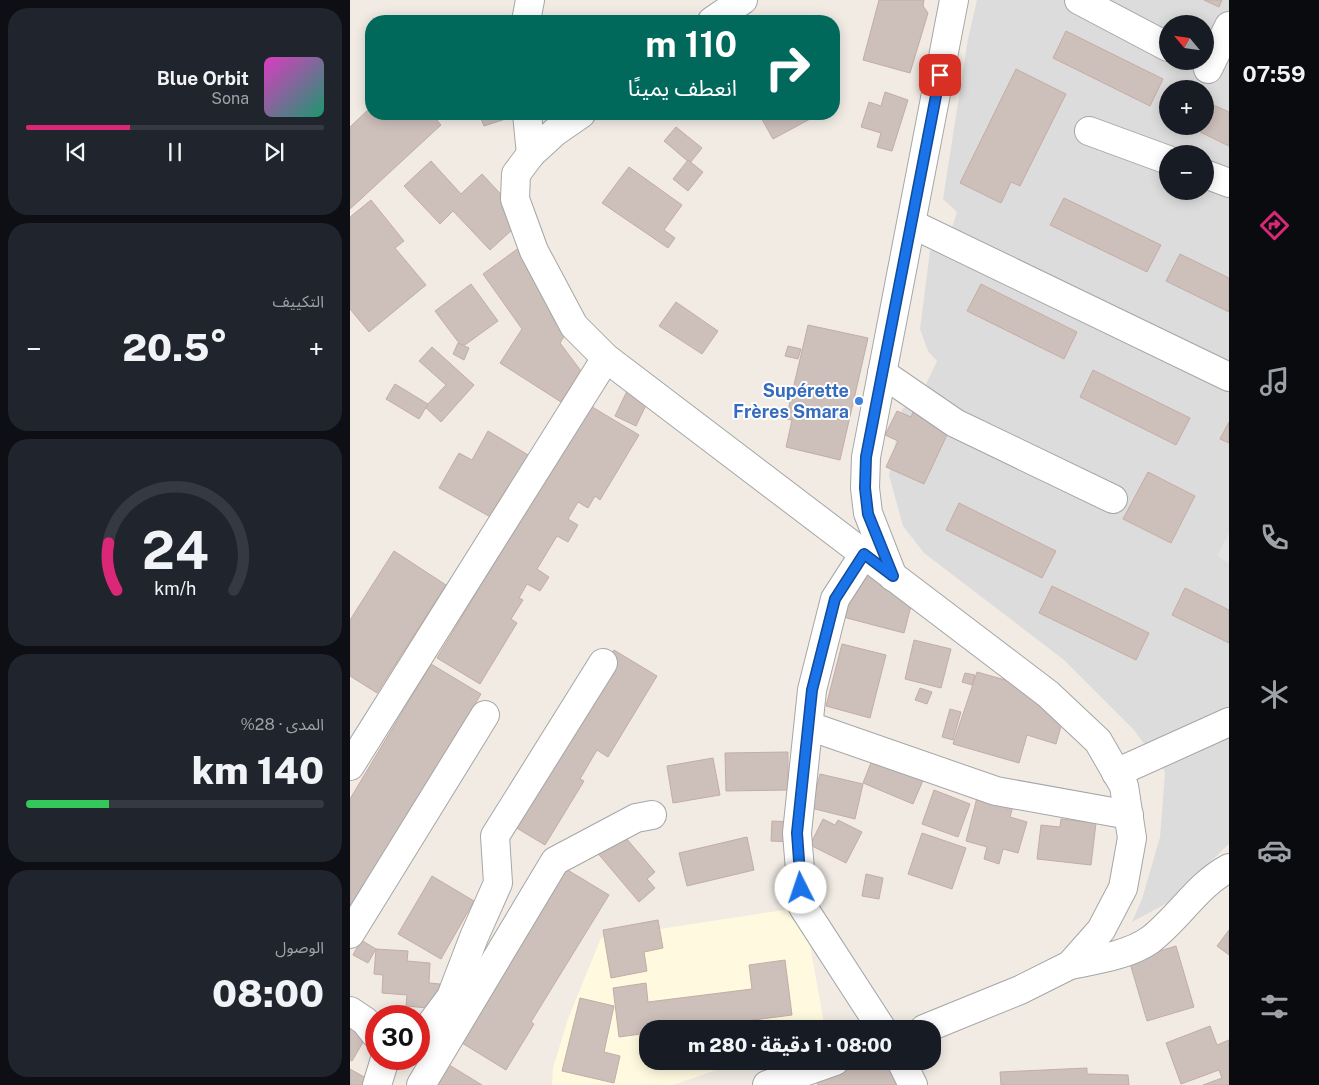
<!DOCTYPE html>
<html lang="ar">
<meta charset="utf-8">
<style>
body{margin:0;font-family:"Public Sans","Noto Sans Arabic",sans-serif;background:#20242c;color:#f1f3f6;direction:rtl;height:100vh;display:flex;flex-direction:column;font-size:19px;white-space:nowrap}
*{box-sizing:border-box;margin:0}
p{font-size:16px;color:#9ea1a6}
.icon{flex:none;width:28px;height:28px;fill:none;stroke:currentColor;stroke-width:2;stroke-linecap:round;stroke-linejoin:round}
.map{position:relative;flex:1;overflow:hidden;direction:ltr}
.details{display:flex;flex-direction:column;gap:8px;padding:8px;background:#0d0f14;width:350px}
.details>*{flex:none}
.banner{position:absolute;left:15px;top:15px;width:475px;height:105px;border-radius:20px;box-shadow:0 2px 12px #0003;direction:rtl;background:#00695c;color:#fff;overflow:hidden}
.needle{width:32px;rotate:299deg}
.fabs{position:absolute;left:809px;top:15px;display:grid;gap:10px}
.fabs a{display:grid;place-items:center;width:55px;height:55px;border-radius:50%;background:#171b24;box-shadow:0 2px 12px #0003;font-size:25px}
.speed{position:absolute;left:15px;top:1005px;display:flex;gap:10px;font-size:25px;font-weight:700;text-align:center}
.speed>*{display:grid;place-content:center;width:65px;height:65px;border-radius:50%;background:#171b24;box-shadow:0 2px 12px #0003;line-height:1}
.speed .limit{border:8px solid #d22;background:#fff;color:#111}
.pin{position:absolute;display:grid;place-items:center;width:42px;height:42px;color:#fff;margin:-21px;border-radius:10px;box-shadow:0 2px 8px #0006}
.me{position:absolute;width:55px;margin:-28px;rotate:356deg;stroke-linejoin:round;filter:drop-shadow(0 0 4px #0008)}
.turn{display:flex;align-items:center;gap:18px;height:105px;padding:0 20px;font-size:22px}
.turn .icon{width:65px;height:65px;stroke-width:2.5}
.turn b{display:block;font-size:35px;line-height:42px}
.big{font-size:38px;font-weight:800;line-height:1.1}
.details .tile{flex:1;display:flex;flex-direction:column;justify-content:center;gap:8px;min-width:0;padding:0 18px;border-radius:20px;background:#20242c}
.details .dial{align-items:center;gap:0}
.dial svg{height:130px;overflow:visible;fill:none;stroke:#363941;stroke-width:7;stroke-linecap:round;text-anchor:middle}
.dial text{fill:#f1f3f6;stroke:none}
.song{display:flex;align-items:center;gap:15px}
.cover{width:60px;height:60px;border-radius:8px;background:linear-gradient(135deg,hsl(310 70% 55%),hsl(160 70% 35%))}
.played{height:5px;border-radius:2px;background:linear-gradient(90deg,#db2777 35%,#363941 35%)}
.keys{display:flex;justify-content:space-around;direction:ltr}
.heat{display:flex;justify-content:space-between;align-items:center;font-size:28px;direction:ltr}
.charge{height:8px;border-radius:4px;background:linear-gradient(90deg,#34c759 28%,#363941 0)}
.trip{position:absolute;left:289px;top:1020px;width:302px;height:50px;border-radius:20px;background:#171b24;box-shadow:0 2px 12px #0003;font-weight:800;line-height:50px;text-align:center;direction:rtl}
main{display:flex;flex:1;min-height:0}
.tabs{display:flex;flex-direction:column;width:90px;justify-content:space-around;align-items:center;background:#090b0e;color:#9ea1a6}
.tabs .icon{width:35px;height:35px}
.tabs .on{color:#db2777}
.tabs b{font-size:22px;color:#f1f3f6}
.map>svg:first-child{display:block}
</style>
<main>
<nav class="tabs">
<b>07:59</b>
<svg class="icon on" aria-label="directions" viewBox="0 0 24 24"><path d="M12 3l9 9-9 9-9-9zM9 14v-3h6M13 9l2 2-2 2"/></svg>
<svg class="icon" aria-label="music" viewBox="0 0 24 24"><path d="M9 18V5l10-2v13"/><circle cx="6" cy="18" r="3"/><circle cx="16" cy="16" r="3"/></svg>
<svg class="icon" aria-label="phone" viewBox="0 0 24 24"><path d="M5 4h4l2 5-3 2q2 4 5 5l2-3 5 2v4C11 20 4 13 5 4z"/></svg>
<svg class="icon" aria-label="climate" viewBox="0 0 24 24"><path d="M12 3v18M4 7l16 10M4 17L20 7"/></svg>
<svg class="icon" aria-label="car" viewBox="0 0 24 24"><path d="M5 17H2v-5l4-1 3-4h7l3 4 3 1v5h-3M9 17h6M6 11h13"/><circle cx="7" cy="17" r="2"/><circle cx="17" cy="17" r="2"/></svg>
<svg class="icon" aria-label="filters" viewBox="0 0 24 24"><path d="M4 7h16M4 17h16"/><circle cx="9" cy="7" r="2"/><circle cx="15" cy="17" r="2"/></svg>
</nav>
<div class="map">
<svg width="879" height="1085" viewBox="0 0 879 1085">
<rect width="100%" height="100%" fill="#f1ebe4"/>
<!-- residential -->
<path fill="#dddcdc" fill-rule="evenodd" d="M627,0H879V844L817,903L782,922L792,899L810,837L815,772L783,729L714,660L574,553L553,526L539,475L552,409L569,399L587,361L578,351L570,329L580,251L598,240L607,212L593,199L618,39ZM818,24H855V61H818ZM818,89H855V126H818ZM818,154H855V191H818Z"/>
<!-- education -->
<polygon fill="#fffadf" points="453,907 475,1029 298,1029 298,1061 393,1061 323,1085 202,1085 203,1068 218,1019 251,938"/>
<!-- parking -->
<polygon fill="#e3e3e3" points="879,533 879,563 867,556"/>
<!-- building -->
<g fill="#cdbfba" stroke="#c4ada5">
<polygon points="529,0 574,0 573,6 578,13 560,73 513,60"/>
<polygon points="854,0 872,0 869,7"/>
<polygon points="716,31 813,79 800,106 703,58"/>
<polygon points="666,69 716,94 670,186 661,182 651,203 610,183"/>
<polygon points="535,92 558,100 542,151 527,147 531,133 511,127 519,102 531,106"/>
<polygon points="855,101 879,112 879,146 838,126 855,126"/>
<polygon points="21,107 21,114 82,114 91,125 0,209 0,127"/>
<polygon points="129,114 171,114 134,126"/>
<polygon points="409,114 457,114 460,119 423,139"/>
<polygon points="326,127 352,148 340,163 314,141"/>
<polygon points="338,160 353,172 338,191 323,179"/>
<polygon points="81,161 111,194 132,174 174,219 140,250 103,211 90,224 54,186"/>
<polygon points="279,167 332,205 314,230 325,238 318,248 252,203"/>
<polygon points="714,198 811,245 797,272 700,225"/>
<polygon points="21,200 54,241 45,248 76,285 19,332 0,309 0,217"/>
<polygon points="170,247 223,321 210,343 231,371 211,402 150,363 172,329 133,274"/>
<polygon points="830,254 879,278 879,312 816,281"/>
<polygon points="121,284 148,321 112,347 85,311"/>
<polygon points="631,284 727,332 714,359 617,311"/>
<polygon points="326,302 368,331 352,354 309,326"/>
<polygon points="458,325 518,338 490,460 436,447 442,420 436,419"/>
<polygon points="108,343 119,348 114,360 103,354"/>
<polygon points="438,346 451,349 448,359 435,356"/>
<polygon points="82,347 124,385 91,422 75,407 96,385 69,361"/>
<polygon points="743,370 840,418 826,445 730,397"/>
<polygon points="45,384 78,404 69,419 36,399"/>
<polygon points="277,391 298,401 286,426 265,416"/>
<polygon points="239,405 289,435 250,500 245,496 238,508 228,502 218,519 228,525 218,542 207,536 187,569 199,577 190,591 177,584 169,598 173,600 161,619 167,623 130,684 87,658"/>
<polygon points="566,405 603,422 574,484 536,467 548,441 535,435 547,411 561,417"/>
<polygon points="879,422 879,443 870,439"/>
<polygon points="138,431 180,456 144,519 89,488 109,453 122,460"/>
<polygon points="798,472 845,496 821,543 773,519"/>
<polygon points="609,503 706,551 692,578 596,530"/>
<polygon points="44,551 96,585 27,693 0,676 0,620"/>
<polygon points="506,571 566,587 554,633 493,617"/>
<polygon points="702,586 799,633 786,660 689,613"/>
<polygon points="835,588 879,610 879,643 822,615"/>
<polygon points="564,640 601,649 591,688 555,679"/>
<polygon points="492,644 536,655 520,718 476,706"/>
<polygon points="264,650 307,676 258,757 247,750 230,779 234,781 195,845 160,824"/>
<polygon points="81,664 131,694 17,886 14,883 0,907 0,799"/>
<polygon points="627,672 719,698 706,744 677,735 669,763 603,744"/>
<polygon points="615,673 625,675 622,685 612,682"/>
<polygon points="570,688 582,692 577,704 565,700"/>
<polygon points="600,709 611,712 603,740 592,737"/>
<polygon points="526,750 574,778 563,804 513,783"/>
<polygon points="438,752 438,790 376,791 375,753"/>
<polygon points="363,758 370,795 323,803 317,766"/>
<polygon points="470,774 513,784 505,819 461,808"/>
<polygon points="632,778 668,788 660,817 677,822 668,853 653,849 649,864 634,859 637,847 616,841"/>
<polygon points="584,790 620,804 608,837 572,824"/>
<polygon points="473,819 485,825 488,820 512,832 496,863 460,845"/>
<polygon points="711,819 746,823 741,865 687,859 691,825 710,827"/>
<polygon points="422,821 444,822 444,842 421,841"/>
<polygon points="264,824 305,872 297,879 305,888 289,902 240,844"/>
<polygon points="572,833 616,848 602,889 558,874"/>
<polygon points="397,837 404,870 337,886 329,853"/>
<polygon points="216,869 259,895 181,1022 184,1024 156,1070 112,1043"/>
<polygon points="516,874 533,878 529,899 512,896"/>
<polygon points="82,876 124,901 91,959 48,934"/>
<polygon points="308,920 313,948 294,952 297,971 261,978 253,930"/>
<polygon points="879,930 879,955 867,946"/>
<polygon points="11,940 26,949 18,963 3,955"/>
<polygon points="826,946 844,1007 797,1021 779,960"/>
<polygon points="26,949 58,951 57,961 80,963 79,983 90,984 88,1009 56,1006 57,995 32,993 33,975 24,974"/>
<polygon points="435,960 442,1015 334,1029 298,1029 298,1033 269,1037 263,988 296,983 298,1002 402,989 399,965"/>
<polygon points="230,998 264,1006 254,1052 270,1056 264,1083 212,1071"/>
<polygon points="0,1022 19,1032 2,1061 0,1060"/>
<polygon points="860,1026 867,1045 879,1040 879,1085 853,1085 872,1078 869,1070 831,1084 816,1043"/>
<polygon points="504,1061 545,1061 549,1085 468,1085 466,1081"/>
<polygon points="96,1063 132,1085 83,1085"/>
<polygon points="737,1068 737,1074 778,1075 779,1085 651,1085 650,1072"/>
<polygon points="0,1069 23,1082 21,1085 0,1085"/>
</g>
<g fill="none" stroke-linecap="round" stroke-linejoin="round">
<defs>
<g id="minor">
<polyline points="729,0 818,47"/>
<polyline points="176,21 180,0"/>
<polyline points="362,21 393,0"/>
<polyline points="858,69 879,26"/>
<polyline points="177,114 181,154"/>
<polyline points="231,114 205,132 181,154 166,174 165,199 184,251 224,326 256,358 698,694 748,741 774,786 782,838 773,888 751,930 720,965 670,990 574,1029"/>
<polyline points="739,131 818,160"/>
<polyline points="855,174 879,183"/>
<polyline points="562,224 879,377"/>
<polyline points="532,373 605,423 763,499"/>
<polyline points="514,554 485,599 462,690 447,833 453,907 532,1029"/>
<polyline points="543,577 518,513 515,488 516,457 604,0"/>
<polyline points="459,726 646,791 779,815"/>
<polyline points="0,766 256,358"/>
<polyline points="766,773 879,722"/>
<polyline points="0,934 135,715"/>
<path d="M720,965C745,960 779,955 800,940C829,918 847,885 879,868"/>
<polyline points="0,1011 15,1021 26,1035"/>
<polyline points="69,1040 101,997 124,937 148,883 145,836 253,663"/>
<polyline points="551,1061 563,1085"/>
<polyline points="27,1085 35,1059"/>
<polyline points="71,1085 205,861 286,818 302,815"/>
<polyline points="417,1085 485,1061"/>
</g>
</defs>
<!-- minor casing -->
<use href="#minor" stroke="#a6a6a6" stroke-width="30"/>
<!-- minor -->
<use href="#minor" stroke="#fff" stroke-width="28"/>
</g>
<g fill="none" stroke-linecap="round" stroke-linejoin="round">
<defs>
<polyline id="route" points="451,888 447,833 462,690 485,599 514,554 543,576 518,514 515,488 516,457 590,75"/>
</defs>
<!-- route casing -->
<use href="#route" stroke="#114b97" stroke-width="12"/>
<!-- route -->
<use href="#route" stroke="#1a73e8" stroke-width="9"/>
</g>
<!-- markers -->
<circle fill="#3f7fe0" stroke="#fff" stroke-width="2" cx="509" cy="401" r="5"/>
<g text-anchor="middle" stroke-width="4" stroke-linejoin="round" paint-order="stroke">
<!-- shop labels -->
<g font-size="18" font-weight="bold" fill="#366cbe" stroke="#fff" text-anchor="end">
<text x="499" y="397">Supérette<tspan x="499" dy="21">Frères Smara</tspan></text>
</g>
</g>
</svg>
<div class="fabs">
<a><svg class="needle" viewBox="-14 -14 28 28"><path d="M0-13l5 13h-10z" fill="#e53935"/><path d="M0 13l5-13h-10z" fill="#9ea1a6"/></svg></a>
<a>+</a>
<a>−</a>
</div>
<div class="speed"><div class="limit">30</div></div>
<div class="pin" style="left:590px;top:75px;background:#d93025"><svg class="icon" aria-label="arrive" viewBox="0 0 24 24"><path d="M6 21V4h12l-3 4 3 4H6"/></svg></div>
<svg class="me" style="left:451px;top:888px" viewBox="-20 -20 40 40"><circle r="19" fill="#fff"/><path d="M0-13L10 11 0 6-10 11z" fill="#1a73e8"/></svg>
<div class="trip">08:00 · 1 دقيقة · 280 m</div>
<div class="banner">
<div class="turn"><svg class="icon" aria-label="right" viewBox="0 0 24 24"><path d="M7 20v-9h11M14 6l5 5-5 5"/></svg><div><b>110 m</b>انعطف يمينًا</div></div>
</div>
</div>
<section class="details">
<div class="tile">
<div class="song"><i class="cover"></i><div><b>Blue Orbit</b><p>Sona</p></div></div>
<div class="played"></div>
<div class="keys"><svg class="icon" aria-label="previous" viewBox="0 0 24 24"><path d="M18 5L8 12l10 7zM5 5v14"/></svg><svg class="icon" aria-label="pause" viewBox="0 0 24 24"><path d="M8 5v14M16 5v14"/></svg><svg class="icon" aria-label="next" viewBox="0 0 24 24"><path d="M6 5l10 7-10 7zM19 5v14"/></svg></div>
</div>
<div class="tile"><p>التكييف</p>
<div class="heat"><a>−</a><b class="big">20.5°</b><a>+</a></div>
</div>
<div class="tile dial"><svg viewBox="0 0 100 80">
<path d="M14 69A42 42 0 1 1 86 69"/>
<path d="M14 69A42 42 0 0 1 9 40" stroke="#db2777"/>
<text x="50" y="56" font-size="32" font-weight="700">24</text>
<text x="50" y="72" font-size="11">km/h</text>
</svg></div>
<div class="tile"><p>المدى · 28%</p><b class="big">140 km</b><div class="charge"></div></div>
<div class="tile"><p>الوصول</p><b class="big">08:00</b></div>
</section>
</main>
